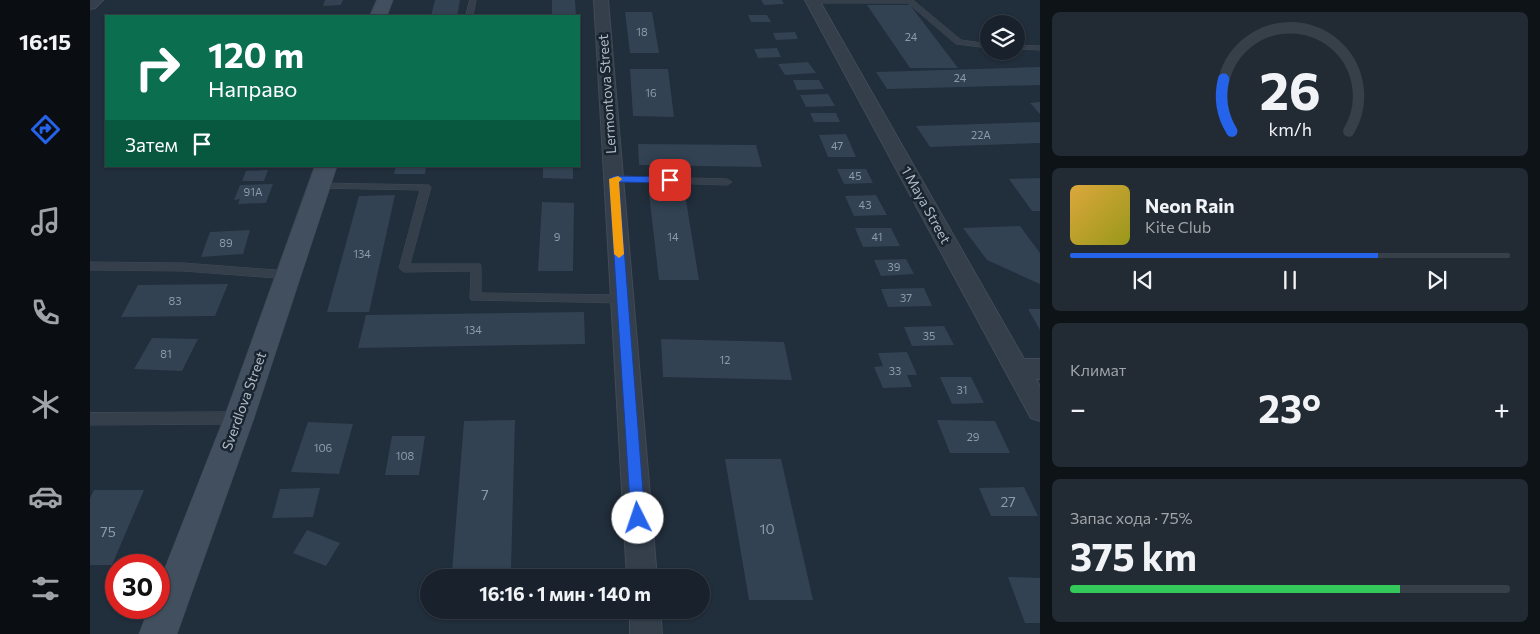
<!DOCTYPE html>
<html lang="ru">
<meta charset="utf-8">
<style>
body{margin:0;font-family:Commissioner,sans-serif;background:#222a34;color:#f1f3f6;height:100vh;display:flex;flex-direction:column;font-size:19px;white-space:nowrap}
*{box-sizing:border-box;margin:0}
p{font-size:16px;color:#9fa4a9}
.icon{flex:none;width:28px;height:28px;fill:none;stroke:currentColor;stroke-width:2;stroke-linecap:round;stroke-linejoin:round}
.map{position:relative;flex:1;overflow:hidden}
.panel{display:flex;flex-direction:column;gap:12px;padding:12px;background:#0e1318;width:500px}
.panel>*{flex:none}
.banner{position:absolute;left:15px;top:15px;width:475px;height:152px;border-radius:0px;box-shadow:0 1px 4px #0004,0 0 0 1px #373f48;background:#0b6e4f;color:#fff;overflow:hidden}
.controls{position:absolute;left:890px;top:15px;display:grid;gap:10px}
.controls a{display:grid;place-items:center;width:45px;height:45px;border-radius:50%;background:#19222c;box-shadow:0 1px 4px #0004,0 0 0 1px #373f48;font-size:25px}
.speed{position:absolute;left:15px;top:554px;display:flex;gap:10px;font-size:25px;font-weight:700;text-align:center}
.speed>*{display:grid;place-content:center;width:65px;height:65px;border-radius:50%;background:#19222c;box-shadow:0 1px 4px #0004,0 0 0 1px #373f48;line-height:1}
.speed .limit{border:8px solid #d22;background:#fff;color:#111}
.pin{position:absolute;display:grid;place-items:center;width:42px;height:42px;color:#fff;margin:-21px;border-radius:10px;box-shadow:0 2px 8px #0006}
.me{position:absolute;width:55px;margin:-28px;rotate:356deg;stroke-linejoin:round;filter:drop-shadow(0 0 4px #0008)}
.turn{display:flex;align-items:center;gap:18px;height:105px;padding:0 20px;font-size:22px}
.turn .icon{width:65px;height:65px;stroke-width:2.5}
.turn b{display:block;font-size:35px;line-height:42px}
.then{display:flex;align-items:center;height:48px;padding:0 20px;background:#0003;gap:10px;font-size:19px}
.big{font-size:38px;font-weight:700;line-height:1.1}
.panel .tile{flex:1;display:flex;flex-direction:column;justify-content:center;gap:8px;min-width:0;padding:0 18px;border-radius:8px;background:#222a34}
.panel .dial{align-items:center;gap:0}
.dial svg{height:130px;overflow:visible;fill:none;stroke:#373f48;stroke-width:7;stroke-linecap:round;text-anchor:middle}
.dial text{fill:#f1f3f6;stroke:none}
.song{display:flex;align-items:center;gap:15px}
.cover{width:60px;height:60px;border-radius:8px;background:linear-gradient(135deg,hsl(40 70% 55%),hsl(60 70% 35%))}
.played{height:5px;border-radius:2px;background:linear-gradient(90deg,#2563eb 70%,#373f48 70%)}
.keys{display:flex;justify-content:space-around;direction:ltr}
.heat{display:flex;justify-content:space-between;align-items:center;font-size:28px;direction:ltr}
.charge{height:8px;border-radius:4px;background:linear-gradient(90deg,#34c759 75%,#373f48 0)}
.trip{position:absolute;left:330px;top:569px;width:290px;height:50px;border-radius:25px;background:#19222c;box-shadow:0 1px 4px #0004,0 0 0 1px #373f48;font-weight:700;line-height:50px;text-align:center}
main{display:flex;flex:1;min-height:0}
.menu{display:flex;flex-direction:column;width:90px;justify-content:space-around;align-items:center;background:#0a0e12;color:#9fa4a9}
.menu .icon{width:35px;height:35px}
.menu .active{color:#2563eb}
.menu b{font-size:22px;color:#f1f3f6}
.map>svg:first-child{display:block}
</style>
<main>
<nav class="menu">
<b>16:15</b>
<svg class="icon active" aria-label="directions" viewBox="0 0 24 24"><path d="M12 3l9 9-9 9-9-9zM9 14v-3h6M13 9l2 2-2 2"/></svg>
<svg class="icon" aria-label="music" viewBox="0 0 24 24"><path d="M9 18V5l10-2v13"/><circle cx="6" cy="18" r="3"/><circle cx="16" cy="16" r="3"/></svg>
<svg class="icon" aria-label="phone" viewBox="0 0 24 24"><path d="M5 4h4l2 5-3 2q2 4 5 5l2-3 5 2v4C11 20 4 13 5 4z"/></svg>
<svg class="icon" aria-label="climate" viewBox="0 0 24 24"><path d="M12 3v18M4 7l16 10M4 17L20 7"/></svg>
<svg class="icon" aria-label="car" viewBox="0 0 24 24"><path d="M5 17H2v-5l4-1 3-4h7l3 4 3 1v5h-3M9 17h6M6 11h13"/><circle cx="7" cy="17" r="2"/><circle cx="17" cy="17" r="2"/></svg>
<svg class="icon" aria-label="filters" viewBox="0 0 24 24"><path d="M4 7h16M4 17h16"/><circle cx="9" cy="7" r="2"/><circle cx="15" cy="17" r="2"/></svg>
</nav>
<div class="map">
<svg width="950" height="634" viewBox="0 0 950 634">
<rect width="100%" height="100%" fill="#212e3b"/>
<!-- building -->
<g fill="#324252">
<polygon points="235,0 253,0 251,5 233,6"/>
<polygon points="345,0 370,0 367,16 341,16"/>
<polygon points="462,0 485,0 486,16 462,16"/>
<polygon points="671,0 692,0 694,4 674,5"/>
<polygon points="777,5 820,5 868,68 820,68"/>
<polygon points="535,12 562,12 569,53 540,53"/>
<polygon points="658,15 677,15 681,22 661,22"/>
<polygon points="705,32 708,39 686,40 683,33"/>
<polygon points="687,48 691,57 668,58 664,49"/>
<polygon points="718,62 726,73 695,75 688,64"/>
<polygon points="950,67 950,85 797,89 786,72"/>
<polygon points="540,69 578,69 584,117 543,116"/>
<polygon points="703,80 729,80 734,89 707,90"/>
<polygon points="738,94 745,106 716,107 710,95"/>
<polygon points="950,102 950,114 940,103"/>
<polygon points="720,113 746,113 750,122 724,122"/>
<polygon points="950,122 950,143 840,147 826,126"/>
<polygon points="756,134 766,157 738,157 729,135"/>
<polygon points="548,144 666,145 672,167 549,165"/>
<polygon points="306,166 336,166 335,174 304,174"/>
<polygon points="453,166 483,166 483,179 453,178"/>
<polygon points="747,169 776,169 783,183 754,184"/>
<polygon points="178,170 174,181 152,181 156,171"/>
<polygon points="950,178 950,211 942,211 919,179"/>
<polygon points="183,184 176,203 148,204 150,199 144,200 150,185"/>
<polygon points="559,194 595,194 609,280 569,280"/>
<polygon points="305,195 279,312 237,312 269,196"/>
<polygon points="786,195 797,215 764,216 755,196"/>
<polygon points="452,202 484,203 483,271 448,271"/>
<polygon points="930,226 950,253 950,284 897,260 873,228"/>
<polygon points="765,228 801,228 810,246 773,247"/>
<polygon points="160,230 153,254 111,257 120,232"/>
<polygon points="816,259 824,274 791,276 784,260"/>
<polygon points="138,284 125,316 31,317 48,285"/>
<polygon points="834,288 842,306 798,307 791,289"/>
<polygon points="938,309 950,309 950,330"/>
<polygon points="494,312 495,344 268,348 276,315"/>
<polygon points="854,326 864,345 822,346 814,327"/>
<polygon points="62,338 108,339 92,371 44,369"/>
<polygon points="571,339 694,342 702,380 573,377"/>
<polygon points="817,352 827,375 817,375 822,387 793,388 784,367 793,366 788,353"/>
<polygon points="850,377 881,377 894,403 862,404"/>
<polygon points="425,420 421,570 362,572 374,421"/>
<polygon points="847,420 905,421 920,453 860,453"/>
<polygon points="218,422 263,424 249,474 201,472"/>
<polygon points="302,436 335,436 329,475 295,475"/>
<polygon points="635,459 691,459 723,600 659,600"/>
<polygon points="934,487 948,516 901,516 889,488"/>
<polygon points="230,488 223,517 182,518 190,489"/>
<polygon points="4,490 54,490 22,565 0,565 0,498"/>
<polygon points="217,530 250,543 236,566 203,553"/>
<polygon points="918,577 950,578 950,623 935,623"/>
</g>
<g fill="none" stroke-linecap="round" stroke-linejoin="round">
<defs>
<g id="lane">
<polygon points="380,0 386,0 383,16 376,16"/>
<polygon points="720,0 823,0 871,40 899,44 899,48 866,44 818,3 723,3"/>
<polygon points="926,45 950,46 950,50 926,49"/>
<polygon points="524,176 637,179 642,182 637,185 521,181 519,179"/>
<polygon points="229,183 339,185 341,187 320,264 390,264 391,267 391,293 532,295 537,299 532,303 381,300 380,297 381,271 314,272 309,268 330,190 226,188 224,186"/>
<polygon points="0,262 93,263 199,271 204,275 199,279 93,271 0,270"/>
<polygon points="147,412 151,414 153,418 151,422 147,424 0,425 0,413"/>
</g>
<g id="street">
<polygon points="0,0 13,0 5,8 0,9"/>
<polygon points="504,0 518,0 567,578 537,578"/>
<polygon points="715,0 729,0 934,359 950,359 950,379 946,379 950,387 950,421 941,418 918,376"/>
<polygon points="540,610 570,610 572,634 540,634"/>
</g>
<g id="secondary">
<polygon points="287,0 303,0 297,16 280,16"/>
<polygon points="225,166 247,166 164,418 87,634 49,634 59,608 69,608 69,583 134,418"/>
</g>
</defs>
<!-- lane casing -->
<use href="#lane" stroke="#414b57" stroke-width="1"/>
<!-- street casing -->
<use href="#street" stroke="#414b57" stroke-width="2"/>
<!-- secondary casing -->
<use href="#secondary" stroke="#414b57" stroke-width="1"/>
<!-- lane -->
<use href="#lane" fill="#343f4b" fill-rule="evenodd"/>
<!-- street -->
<use href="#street" fill="#343f4b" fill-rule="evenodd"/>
<!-- secondary -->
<use href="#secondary" fill="#424f5e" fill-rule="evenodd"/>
</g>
<!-- route -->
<polygon fill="#2563eb" stroke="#184099" points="524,176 580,177 585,180 580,183 529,182 555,518 553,523 548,525 543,523 541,518 519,179"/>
<!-- slow -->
<polygon fill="#f59e0b" points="528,176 532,179 529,182 534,254 529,258 524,254 519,179"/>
<g text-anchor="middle" stroke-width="5" stroke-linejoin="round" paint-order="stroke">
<!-- number labels -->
<g font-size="11" fill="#8e9aa8">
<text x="552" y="36">18</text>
<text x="821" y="41">24</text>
<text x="870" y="82">24</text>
<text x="561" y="97">16</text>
<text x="891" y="139">22А</text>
<text x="747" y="150">47</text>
<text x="765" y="180">45</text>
<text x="163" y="196">91А</text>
<text x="775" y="209">43</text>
<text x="467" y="241">9</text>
<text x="583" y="241">14</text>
<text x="787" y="241">41</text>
<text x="136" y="247">89</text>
<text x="272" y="258">134</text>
<text x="804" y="271">39</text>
<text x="816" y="302">37</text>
<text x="85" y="305">83</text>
<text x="383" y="334">134</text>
<text x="839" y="340">35</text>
<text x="76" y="358">81</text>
<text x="635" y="364">12</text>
<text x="805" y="375">33</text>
<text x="872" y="394">31</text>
<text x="883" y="441">29</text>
<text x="233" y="452">106</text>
<text x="315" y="460">108</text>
</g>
<!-- street labels -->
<g font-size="14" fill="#afbac7" stroke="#1a2430">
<text transform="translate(517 94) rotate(-94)" y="5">Lermontova Street</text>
<text transform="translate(836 205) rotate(61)" y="5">1 Maya Street</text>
<text transform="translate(154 401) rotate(-70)" y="5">Sverdlova Street</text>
</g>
<!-- near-number labels -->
<g font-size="14" fill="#8e9aa8">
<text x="395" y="500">7</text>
<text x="918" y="507">27</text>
<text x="677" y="534">10</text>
<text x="18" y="537">75</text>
</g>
</g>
</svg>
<div class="controls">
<a><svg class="icon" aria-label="layers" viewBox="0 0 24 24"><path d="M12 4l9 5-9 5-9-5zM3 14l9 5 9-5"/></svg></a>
</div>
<div class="speed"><div class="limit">30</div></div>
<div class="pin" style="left:580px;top:180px;background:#d93025"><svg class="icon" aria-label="arrive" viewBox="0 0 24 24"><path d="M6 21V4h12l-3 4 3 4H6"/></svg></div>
<svg class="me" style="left:548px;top:518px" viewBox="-20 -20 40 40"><circle r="19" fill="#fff"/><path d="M0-13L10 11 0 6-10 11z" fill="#2563eb"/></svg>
<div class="trip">16:16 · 1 мин · 140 m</div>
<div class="banner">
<div class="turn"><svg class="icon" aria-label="right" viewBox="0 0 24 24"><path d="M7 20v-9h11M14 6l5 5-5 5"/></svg><div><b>120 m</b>Направо</div></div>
<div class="then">Затем<svg class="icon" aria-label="arrive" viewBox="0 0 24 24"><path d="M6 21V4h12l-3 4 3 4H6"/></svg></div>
</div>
</div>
<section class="panel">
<div class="tile dial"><svg viewBox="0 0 100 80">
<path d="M14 69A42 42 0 1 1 86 69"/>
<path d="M14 69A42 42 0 0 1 9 37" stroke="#2563eb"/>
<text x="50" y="56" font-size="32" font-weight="700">26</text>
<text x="50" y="72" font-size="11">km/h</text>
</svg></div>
<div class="tile">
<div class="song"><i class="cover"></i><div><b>Neon Rain</b><p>Kite Club</p></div></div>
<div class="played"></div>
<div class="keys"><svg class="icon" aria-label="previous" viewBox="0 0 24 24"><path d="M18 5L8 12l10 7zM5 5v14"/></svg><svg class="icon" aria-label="pause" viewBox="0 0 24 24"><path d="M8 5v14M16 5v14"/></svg><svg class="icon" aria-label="next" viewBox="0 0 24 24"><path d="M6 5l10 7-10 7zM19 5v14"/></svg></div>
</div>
<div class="tile"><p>Климат</p>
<div class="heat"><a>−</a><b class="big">23°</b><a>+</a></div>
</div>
<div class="tile"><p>Запас хода · 75%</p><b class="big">375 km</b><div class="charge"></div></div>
</section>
</main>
